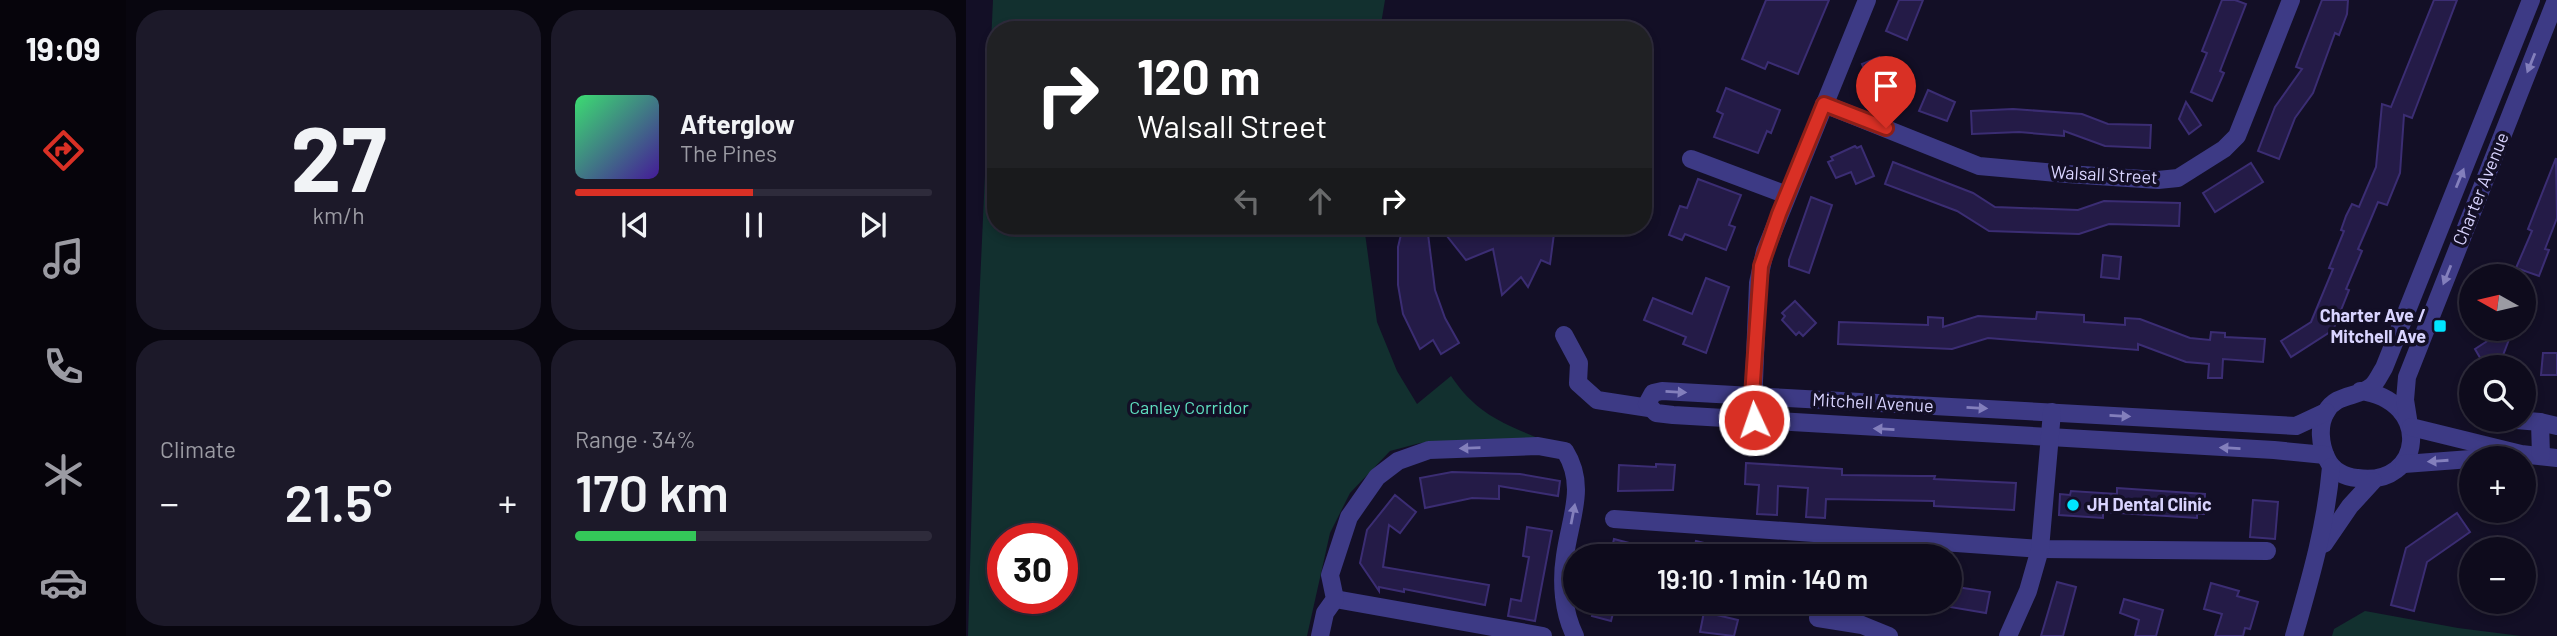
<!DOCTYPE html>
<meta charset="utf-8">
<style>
body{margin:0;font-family:Barlow,sans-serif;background:#1c1929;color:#f1f3f6;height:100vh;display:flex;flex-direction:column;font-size:26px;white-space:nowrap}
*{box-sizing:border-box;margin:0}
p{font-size:23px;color:#9b9ba3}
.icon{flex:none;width:38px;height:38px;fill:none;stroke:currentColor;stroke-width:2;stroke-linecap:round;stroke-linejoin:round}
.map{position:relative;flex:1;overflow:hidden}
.details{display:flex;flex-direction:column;gap:10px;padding:10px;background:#08060f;width:840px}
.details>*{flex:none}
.guide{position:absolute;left:21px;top:21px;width:665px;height:214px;border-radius:28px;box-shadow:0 4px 10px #0003,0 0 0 2px #2e2b3b;background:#202124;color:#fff;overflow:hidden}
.needle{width:46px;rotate:278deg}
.controls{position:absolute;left:1493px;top:264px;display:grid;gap:14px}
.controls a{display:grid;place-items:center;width:77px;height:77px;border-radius:50%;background:#0e0b1c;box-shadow:0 4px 10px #0003,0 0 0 2px #2e2b3b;font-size:35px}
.speed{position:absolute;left:21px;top:523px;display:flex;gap:14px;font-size:35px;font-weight:700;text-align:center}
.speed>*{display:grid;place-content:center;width:91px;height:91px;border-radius:50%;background:#0e0b1c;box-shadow:0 4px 10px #0003,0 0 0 2px #2e2b3b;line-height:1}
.speed .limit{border:10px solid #d22;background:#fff;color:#111}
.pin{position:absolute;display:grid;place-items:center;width:60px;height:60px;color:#fff;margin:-72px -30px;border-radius:50% 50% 50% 0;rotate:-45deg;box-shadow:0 0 7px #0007}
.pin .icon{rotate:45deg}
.me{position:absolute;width:77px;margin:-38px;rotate:357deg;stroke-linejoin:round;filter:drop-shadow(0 0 5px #0008)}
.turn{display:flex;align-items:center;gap:24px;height:147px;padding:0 35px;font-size:32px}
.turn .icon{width:91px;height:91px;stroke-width:2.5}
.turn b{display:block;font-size:49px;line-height:60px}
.lanes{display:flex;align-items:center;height:66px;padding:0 35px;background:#0003;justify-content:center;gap:35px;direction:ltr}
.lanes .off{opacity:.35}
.big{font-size:52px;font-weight:600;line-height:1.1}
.details .tile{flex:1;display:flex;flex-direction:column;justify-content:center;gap:10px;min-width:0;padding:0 24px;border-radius:28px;background:#1c1929}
.details .dial{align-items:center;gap:0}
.dial b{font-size:91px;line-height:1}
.song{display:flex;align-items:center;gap:21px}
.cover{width:84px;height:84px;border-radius:10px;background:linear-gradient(135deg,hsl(140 70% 55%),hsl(260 70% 35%))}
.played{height:7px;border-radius:4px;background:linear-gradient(90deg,#d93025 50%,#2e2b3b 50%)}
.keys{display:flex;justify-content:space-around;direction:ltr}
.heat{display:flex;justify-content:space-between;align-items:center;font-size:38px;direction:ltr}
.charge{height:10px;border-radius:5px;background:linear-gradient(90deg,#34c759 34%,#2e2b3b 0)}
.details .tiles{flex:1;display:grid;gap:10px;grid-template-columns:repeat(2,1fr)}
.trip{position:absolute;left:597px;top:544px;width:399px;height:70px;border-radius:35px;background:#0e0b1c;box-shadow:0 4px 10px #0003,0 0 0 2px #2e2b3b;font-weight:600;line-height:70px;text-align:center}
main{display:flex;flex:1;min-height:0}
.tabs{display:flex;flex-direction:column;width:126px;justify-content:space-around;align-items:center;background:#06040b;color:#9b9ba3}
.tabs .icon{width:49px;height:49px}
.tabs .selected{color:#d93025}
.tabs b{font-size:32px;color:#f1f3f6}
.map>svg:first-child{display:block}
</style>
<main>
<nav class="tabs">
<b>19:09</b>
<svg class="icon selected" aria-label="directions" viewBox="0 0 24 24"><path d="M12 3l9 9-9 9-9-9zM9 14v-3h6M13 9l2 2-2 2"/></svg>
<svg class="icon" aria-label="music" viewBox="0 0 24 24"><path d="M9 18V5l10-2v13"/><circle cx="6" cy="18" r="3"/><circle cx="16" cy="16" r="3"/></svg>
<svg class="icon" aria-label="phone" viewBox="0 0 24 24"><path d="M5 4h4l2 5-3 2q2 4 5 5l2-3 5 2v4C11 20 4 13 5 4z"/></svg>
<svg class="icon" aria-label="climate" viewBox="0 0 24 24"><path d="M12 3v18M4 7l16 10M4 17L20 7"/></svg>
<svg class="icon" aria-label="car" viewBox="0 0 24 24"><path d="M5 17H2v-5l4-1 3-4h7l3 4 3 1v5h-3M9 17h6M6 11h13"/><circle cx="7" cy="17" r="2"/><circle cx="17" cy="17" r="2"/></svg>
</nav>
<section class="details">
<div class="tiles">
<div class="tile dial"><b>27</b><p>km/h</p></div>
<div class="tile">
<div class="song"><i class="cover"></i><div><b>Afterglow</b><p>The Pines</p></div></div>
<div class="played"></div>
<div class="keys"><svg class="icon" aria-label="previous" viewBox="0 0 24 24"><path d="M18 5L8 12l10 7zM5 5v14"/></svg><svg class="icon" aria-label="pause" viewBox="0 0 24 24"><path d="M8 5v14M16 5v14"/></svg><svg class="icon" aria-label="next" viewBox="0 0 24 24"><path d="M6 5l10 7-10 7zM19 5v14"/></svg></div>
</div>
<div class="tile"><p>Climate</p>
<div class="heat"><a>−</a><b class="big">21.5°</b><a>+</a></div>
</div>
<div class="tile"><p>Range · 34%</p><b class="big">170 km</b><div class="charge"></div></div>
</div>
</section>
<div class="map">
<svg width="1591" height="636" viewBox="0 0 1591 636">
<rect width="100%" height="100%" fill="#130f26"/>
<!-- green -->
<g fill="#12302f" fill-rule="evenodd">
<path d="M27,0H419L414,30H30V226H398L411,322L431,371L451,404L485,376C510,413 534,422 574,439L454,443L424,451L384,493L364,533L341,636H2L9,393ZM37,539H96V598H37Z"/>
<polygon points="1399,611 1492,628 1555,636 1366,636 1368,629"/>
</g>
<!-- building -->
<g fill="#241b47" stroke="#3b2d73" stroke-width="2">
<polygon points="800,0 863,0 832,74 802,62 799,69 776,59"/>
<polygon points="933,0 957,0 941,40 920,31"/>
<polygon points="1256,0 1269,0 1280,4 1254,71 1258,73 1246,101 1225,92 1241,53 1236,51"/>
<polygon points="1356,0 1382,0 1381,14 1373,35 1369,33 1347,93 1329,118 1313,159 1292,151 1309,107 1336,69 1330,67"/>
<polygon points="1468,0 1491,0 1446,118 1438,115 1434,173 1421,205 1412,202 1402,226 1392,249 1396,251 1380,289 1383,290 1367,330 1325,357 1315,341 1345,322 1367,269 1363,268 1378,231 1375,230 1380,216 1386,204 1393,207 1410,167 1416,104 1425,107"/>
<polygon points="913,57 925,86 908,93 896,64"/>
<polygon points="760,88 814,110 805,133 801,131 792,153 748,137 757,114 751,111"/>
<polygon points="962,90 989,102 981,121 953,111"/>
<polygon points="1220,102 1235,125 1223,134 1213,119"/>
<polygon points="1047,109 1116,114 1142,124 1185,125 1184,148 1139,146 1098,131 1098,136 1053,132 1006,134 1005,111"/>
<polygon points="889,146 891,148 895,146 908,176 890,184 885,172 870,178 862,162 867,160 865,157"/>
<polygon points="1590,158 1591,218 1579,249 1583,250 1573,276 1550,268 1566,231 1562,229"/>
<polygon points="927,162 1007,193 1029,207 1112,210 1138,201 1214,203 1213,226 1143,224 1113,234 1023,231 991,211 919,184"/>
<polygon points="1285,163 1297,182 1249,212 1237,193"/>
<polygon points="732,179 775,195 763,225 769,227 760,250 719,234 716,240 703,235 714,206 721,208"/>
<polygon points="845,197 866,205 843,273 823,266 823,260"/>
<polygon points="437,226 461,226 469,290 479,318 493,343 475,354 467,340 454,349 437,314 432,285 432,247"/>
<polygon points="473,226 589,226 584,264 575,260 562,287 555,277 536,295 527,249 500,260"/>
<polygon points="1137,255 1155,257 1153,279 1135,277"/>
<polygon points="740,278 763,287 740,353 717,344 720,337 678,320 687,298 726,314"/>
<polygon points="829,301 850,323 837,336 833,332 830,335 816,320 819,316 816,313"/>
<polygon points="1071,312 1118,315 1118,322 1159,325 1159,318 1174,319 1224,338 1244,340 1245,332 1259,333 1259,337 1299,339 1297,362 1257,359 1256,378 1242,378 1243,364 1220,362 1172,344 1172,350 1022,338 986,349 872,344 873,322 962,325 962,317 977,318 977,327 1012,316 1070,319"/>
<polygon points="1540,329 1547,329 1536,358 1542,368 1520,368 1509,349"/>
<polygon points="1577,353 1591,353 1591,375 1575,375"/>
<polygon points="780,463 876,469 876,475 953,476 969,476 968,479 1050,483 1048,510 968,506 968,501 860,499 859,518 840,517 842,488 812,486 811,515 791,514 793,485 779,484"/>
<polygon points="690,464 709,465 707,490 652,491 653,465 690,467"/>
<polygon points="486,472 554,474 594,481 592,496 533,486 533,499 506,498 459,508 454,478"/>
<polygon points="1151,488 1239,494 1238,514 1231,514 1231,518 1137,512 1137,518 1093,515 1094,494 1104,495 1105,491 1151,494"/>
<polygon points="429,495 450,512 434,533 423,525 417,567 523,585 519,605 438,589 438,592 413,587 413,591 394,563 401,530"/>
<polygon points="1287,500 1312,502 1309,539 1284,537"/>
<polygon points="1491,513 1504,532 1461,562 1448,611 1425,605 1440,548"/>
<polygon points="561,527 586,531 569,621 542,616 545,599 555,601 563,557 557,556"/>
<polygon points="648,539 667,544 664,556 644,556"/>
<polygon points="730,541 771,551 771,556 726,556"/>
<polygon points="1091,582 1110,587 1097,636 1075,636"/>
<polygon points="1245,583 1273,591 1271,596 1292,602 1284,629 1279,628 1277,636 1249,636 1256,614 1238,609"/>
<polygon points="984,586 1024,592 1020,613 984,607"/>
<polygon points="1158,599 1197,610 1190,636 1169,636 1173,620 1154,613"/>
<polygon points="629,602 650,602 645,621 626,616"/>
<polygon points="738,612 772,620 768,636 734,632"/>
</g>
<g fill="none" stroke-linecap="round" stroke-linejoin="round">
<!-- minor -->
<g stroke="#3d3a85" stroke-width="18">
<polyline points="858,104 1013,166 1101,174 1192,180 1212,178 1258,149 1271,136 1325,0"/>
<polyline points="725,159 821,195"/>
<polyline points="598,335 613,363 612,383 631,400 683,408"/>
<path d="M1394,391C1467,400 1458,488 1391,478C1378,477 1366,470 1361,459C1354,445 1352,425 1360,412C1370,393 1392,398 1406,386C1411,382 1414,374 1418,368L1565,0"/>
<polyline points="787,406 792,283 799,251 901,0"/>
<polyline points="1442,419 1439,400 1441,377 1590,0"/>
<polyline points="1550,420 1574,422"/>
<polyline points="1445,427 1555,454 1591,458"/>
<polyline points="1359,455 1308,450 707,415 690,413 681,404 687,393 696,391 1330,426 1360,412"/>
<polyline points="1575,456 1574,422 1591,426"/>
<polyline points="1438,464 1505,459"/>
<polyline points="648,519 1074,549 1301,551"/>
<polyline points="1358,544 1384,506 1407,481"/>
<polyline points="369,599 577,636"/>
<polyline points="852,618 896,625 923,636"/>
<path d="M354,636L359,613L369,599L364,575L383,517L411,477L432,461L463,450L572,446L599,451C621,486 604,518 599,556C595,582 597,612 609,636"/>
<polyline points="1042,636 1062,591 1074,549 1086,412"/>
<path d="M1328,636C1344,580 1360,526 1365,467"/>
</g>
</g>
<!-- one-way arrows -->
<defs><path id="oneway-solid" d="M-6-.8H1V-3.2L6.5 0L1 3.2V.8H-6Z" transform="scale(1.75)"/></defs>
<g fill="#837fbc">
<use href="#oneway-solid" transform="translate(1565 63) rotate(112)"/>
<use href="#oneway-solid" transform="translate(1494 178) rotate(-68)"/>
<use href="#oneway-solid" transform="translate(1481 275) rotate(112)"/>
<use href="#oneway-solid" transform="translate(710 392) rotate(3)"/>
<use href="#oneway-solid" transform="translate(1011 408) rotate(3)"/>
<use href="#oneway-solid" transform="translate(1154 416) rotate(3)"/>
<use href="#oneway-solid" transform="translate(918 429) rotate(-177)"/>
<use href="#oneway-solid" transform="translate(504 448) rotate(178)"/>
<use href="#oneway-solid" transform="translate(1264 448) rotate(-177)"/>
<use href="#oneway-solid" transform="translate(1472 461) rotate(176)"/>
<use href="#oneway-solid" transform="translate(607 514) rotate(-79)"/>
</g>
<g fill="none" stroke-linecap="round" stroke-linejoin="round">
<defs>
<polyline id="route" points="788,420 786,396 795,266 813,214 858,104 920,128"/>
</defs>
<!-- route casing -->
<use href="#route" stroke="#8d1f18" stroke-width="18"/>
<!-- route -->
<use href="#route" stroke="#d93025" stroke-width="12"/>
</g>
<!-- markers -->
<g fill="#00e5ff" stroke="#130f26" stroke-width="2.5">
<rect x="1467" y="319" width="14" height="14" rx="3.5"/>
<circle cx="1107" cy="505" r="7"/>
</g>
<g text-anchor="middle" stroke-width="7" stroke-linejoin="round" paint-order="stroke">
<!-- street labels -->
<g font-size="18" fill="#d9d4ff" stroke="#130f26">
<text transform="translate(1138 175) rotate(3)" y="6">Walsall Street</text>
<text transform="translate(1515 189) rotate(-68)" y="6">Charter Avenue</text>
<text transform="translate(907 403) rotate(3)" y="6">Mitchell Avenue</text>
</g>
<!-- poi labels -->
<g font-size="18" font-weight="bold" fill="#d9d4ff" stroke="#130f26" text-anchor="end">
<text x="1460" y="322">Charter Ave /<tspan x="1460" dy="21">Mitchell Ave</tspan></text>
<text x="1121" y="511" text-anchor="start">JH Dental Clinic</text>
</g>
<!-- park labels -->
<g font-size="18" fill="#5fe0c0" stroke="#130f26">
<text x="223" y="414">Canley Corridor</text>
</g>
</g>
</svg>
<div class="controls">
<a><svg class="needle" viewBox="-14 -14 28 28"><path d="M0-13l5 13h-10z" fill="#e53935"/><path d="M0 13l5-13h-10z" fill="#9b9ba3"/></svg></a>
<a><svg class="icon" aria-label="search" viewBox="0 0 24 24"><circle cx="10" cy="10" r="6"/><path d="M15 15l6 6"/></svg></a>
<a>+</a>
<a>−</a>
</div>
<div class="speed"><div class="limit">30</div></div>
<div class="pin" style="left:920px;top:128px;background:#d93025"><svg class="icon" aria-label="arrive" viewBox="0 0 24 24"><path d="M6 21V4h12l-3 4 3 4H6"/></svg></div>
<svg class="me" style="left:788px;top:420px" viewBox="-20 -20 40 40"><circle r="17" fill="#d93025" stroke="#fff" stroke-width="3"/><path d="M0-11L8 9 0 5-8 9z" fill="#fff"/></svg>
<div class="trip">19:10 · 1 min · 140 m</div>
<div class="guide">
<div class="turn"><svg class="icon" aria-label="right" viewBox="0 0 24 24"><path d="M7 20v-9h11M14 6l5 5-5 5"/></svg><div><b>120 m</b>Walsall Street</div></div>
<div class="lanes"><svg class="icon off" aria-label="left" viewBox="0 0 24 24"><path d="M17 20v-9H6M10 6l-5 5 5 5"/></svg><svg class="icon off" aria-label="ahead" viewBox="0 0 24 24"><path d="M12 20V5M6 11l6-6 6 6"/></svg><svg class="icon" aria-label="right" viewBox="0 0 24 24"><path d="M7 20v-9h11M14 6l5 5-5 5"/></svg></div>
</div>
</div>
</main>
